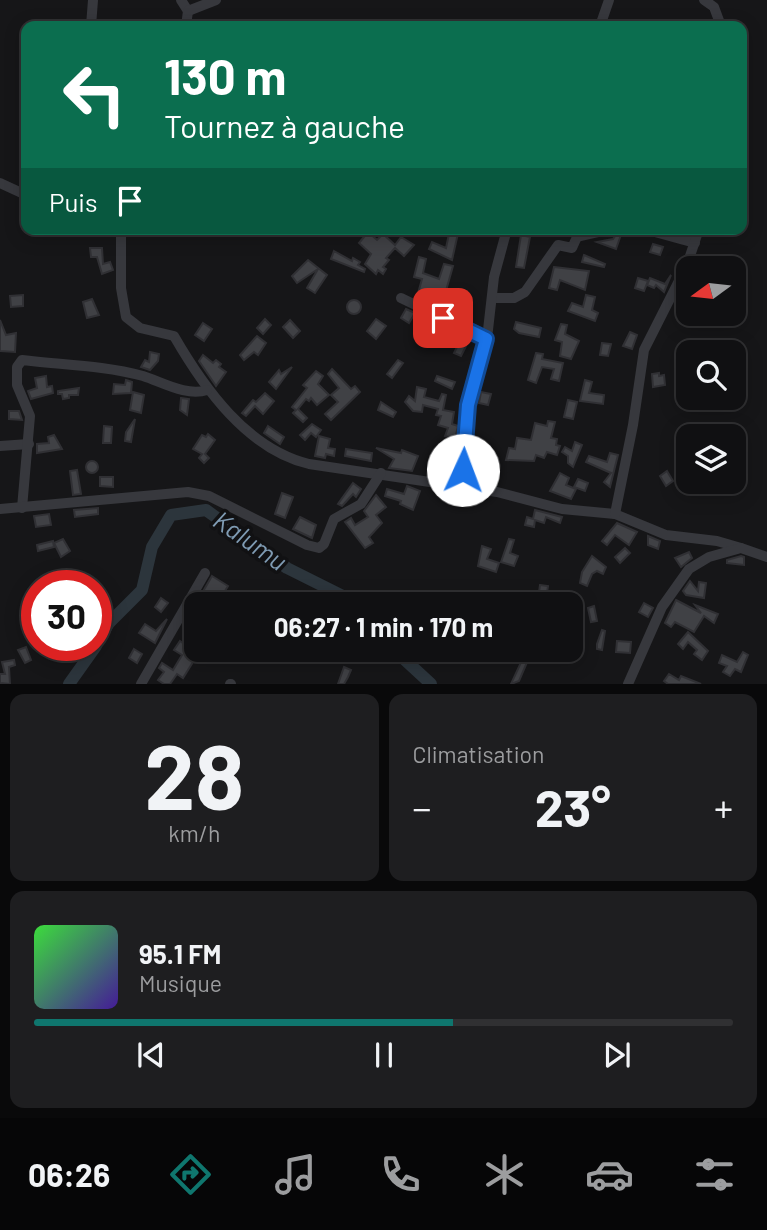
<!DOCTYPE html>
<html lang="fr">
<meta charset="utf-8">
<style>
body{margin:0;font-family:Barlow,sans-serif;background:#1e1e20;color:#f1f3f6;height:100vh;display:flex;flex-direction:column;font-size:26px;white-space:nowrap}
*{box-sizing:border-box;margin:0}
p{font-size:23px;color:#9c9d9f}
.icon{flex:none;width:38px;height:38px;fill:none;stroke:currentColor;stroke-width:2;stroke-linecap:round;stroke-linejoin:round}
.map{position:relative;height:684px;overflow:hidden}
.drawer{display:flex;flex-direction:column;gap:10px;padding:10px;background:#09090a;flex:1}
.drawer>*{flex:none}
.banner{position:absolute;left:21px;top:21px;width:726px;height:214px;border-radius:14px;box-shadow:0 4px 18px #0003,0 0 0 2px #303032;background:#0b6e4f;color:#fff;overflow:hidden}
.needle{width:46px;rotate:255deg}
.controls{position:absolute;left:676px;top:256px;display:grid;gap:14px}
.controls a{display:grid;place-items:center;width:70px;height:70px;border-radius:14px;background:#101012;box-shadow:0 4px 18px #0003,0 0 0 2px #303032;font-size:35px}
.speed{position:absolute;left:21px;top:570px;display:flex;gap:14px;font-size:35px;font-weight:700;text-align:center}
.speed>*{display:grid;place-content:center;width:91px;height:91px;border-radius:50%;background:#101012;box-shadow:0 4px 18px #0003,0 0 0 2px #303032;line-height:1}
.speed .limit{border:10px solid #d22;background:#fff;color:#111}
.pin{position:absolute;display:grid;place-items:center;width:60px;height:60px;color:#fff;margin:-30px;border-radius:14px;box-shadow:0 4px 10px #0006}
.me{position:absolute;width:77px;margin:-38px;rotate:2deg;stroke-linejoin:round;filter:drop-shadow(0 0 5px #0008)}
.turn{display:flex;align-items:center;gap:24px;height:147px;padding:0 28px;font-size:32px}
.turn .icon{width:91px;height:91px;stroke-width:2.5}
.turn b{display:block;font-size:49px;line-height:60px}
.then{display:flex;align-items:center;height:66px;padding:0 28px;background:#0003;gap:14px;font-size:26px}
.big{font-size:52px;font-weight:700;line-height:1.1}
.drawer .card{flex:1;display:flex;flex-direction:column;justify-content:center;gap:10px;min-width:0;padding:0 24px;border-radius:14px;background:#1e1e20}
.drawer .dial{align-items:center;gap:0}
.dial b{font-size:91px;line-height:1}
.song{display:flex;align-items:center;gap:21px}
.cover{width:84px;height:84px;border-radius:10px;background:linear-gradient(135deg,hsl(120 70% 55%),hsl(260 70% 35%))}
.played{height:7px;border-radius:4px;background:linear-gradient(90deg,#0f766e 60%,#303032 60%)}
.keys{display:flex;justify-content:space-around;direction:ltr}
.heat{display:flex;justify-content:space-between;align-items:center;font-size:38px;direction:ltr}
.drawer .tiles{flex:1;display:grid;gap:10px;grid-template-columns:1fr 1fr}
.card:last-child{grid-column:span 2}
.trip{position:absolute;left:184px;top:592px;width:399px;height:70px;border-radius:14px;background:#101012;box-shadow:0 4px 18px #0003,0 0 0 2px #303032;font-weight:700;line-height:70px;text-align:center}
.tabs{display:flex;height:112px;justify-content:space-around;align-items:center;background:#060607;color:#9c9d9f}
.tabs .icon{width:49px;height:49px}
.tabs .active{color:#0f766e}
.tabs b{font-size:32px;color:#f1f3f6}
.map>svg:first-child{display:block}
</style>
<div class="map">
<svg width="767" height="684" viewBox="0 0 767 684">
<rect width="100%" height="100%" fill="#161618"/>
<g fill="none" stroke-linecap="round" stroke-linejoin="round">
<!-- river -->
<g stroke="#2c353c" stroke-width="12">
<polyline points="96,645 109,623 142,590 152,547 171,515 206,510 287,568 343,596 347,604"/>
<polyline points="380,649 404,659 431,684"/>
<polyline points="69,684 96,646"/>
</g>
</g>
<!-- building -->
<g fill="#404145" stroke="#303034" stroke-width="2">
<polygon points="450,229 459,229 452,260 429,249 432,242 446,248"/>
<polygon points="620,229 623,229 616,249 597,242 613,239"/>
<polygon points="368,232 377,240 383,234 395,245 401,237 414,245 404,256 395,248 386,258 389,260 383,267 386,269 383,274 378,270 376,274 365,264 371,254 359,243"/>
<polygon points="521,235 530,237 524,268 516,267"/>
<polygon points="653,244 663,247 660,255 650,252"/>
<polygon points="90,248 102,248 103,264 110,262 113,270 102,274 97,257 91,257"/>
<polygon points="334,251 352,261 353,258 360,262 358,265 365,269 364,272 331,259"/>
<polygon points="584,255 605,264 604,267 582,262"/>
<polygon points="419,257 426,259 423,273 439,279 444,264 453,266 442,305 455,310 453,314 417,297 422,279 414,277"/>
<polygon points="308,260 327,275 315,293 307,288 318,269 297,283 292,276"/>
<polygon points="554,267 589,271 585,290 560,280 557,290 549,288"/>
<polygon points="671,275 664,292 656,285 654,288 647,285 650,278 665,284"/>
<polygon points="638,278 648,281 644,291 635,288"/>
<polygon points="23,295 23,306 11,307 10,296"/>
<polygon points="586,295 595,297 592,310 598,313 595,321 568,311 572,303 583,307"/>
<polygon points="92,299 99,315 87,318 83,302"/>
<circle cx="354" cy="307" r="7"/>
<polygon points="406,309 415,313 409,323 401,318"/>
<polygon points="265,319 271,325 263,334 257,328"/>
<polygon points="376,319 386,326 376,339 367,331"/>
<polygon points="0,320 6,335 16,333 15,352 0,351"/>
<polygon points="290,320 300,331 293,338 283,327"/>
<polygon points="516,322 541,328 539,337 519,333 514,329"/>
<polygon points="203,323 212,329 204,341 195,335"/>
<polygon points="561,324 567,325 565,334 579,341 571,359 560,356 562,342 555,340"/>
<polygon points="630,332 637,335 632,349 623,346"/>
<polygon points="257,336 266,343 258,355 254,352 244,360 240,355"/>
<polygon points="455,339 466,346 461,356 454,353 457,347 451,344"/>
<polygon points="602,343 611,344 608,356 600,355"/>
<polygon points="150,352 159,354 158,361 150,370 141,367 145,360 149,362"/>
<polygon points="536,353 543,354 542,359 563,363 559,381 551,379 554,369 542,367 536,383 528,380"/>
<polygon points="203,355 213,363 216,360 221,364 219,367 226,372 216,386 199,361"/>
<polygon points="398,360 403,363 392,378 387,374"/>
<polygon points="686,366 688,391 679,391 679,378 682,378"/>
<polygon points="292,367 276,389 269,382 279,370 281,374"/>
<polygon points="332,369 351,389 355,386 360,392 331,420 325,414 338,402 331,395 339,388 328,374"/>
<polygon points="316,371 323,376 318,384 329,395 317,405 311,398 309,401 306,399 298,409 307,418 303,422 293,413 296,410 292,407 307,388 303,385"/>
<polygon points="659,373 659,376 664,375 665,385 653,387 652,374"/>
<polygon points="46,376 47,387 52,386 53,393 31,399 28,391 37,388 35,378"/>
<polygon points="437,376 455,382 452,389 435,381"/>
<polygon points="126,380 132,382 131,393 113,394 114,384 125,385"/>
<polygon points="585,380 592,382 589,393 604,395 603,404 580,401"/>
<polygon points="417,387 426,389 424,397 439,401 442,394 446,395 443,410 454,412 452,424 458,426 455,439 445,436 448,428 438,425 441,416 436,415 438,409 423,405 422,412 413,411 405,402 409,396 415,401"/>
<polygon points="79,388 78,395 69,395 69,398 63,399 62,394 58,394 58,391"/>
<polygon points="133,392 144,395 141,413 130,410"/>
<polygon points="481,392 491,394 488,405 479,403"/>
<polygon points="265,393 274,401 263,414 255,406 246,416 242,413 253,400 256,402"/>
<polygon points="181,398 189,399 187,415 180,410"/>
<polygon points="568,400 577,402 573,419 564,417"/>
<polygon points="381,402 396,412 393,417 378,410"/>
<polygon points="9,411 19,411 22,420 9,419"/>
<polygon points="135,419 131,442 125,441 126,432"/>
<polygon points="548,421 555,422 551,438 557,439 556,445 560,446 557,455 547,452 544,458 536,455 534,461 506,460 509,448 515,449 517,438 531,440 535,423 547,426"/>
<polygon points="312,424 321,430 316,437 311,433 305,440 300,435"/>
<polygon points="104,426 112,427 111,443 103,443"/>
<polygon points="268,426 284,437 280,444 264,433"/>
<polygon points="208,434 215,440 205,454 209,458 204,463 199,458 202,454 193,449 202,435 206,437"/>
<polygon points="54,435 62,449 37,453 37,444 49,443 48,437"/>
<polygon points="319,436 330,439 328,448 335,449 334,456 326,454 325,458 315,456"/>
<polygon points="575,442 582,445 573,467 568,463 568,456 562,452 565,447 572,451"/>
<polygon points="376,448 401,453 402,450 418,456 412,471 389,468 394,459"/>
<polygon points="346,449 372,453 371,461 345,456"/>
<polygon points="610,453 618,455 610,487 604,482 611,473 586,462 589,456 607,462"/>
<circle cx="92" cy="467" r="6"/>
<polygon points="77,470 81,494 73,495 70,471"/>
<polygon points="667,471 673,481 666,486 660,476"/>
<polygon points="560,473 569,478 566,485 576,489 571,499 550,491"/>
<polygon points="100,477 113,477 113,487 100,486"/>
<polygon points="578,479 588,483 585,491 574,487"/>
<polygon points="353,483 361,489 356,497 353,494 342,506 338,504"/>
<polygon points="407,486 420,491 413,510 400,504 401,501 385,496 387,489 404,494"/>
<polygon points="282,493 293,497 285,518 275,514"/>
<polygon points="376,495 386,507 376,515 382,523 369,537 373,543 365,548 345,522 351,518 355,525 368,517 364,511"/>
<polygon points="98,508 98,514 75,517 74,510"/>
<polygon points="535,510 562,517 560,523 546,517 544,523 535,520 534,527 525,525 527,517 533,519"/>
<polygon points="49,514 51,525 36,527 34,516"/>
<polygon points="300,517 316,525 312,538 293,529"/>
<polygon points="617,523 637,532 629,545 615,535 607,545 602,541"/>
<polygon points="648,536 660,541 658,549 648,545"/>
<polygon points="63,539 70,551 61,557 54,543"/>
<polygon points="509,539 514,540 510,553 518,556 514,566 501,562"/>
<polygon points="53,541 54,547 38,551 37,545"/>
<polygon points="482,546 491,549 487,559 499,563 496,572 478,566"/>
<polygon points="625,548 630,553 620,563 615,557"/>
<polygon points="689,552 692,558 681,567 675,558"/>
<polygon points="592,556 606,567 603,574 597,571 592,574 587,586 580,583 582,572"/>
<polygon points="741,556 744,557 744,565 727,563 727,560"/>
<polygon points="212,576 228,586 217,604 203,604 198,600"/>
<polygon points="690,581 698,591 699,582 706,583 704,598 686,595 683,591"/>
<polygon points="540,585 548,586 547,593 555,592 555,602 526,600 526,593 539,592"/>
<polygon points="161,598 168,603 161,612 155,607"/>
<polygon points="676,600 701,613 695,605 718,614 714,623 704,616 694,632 675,622 671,627 665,623"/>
<polygon points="644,603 653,608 648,617 639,612"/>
<polygon points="594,606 597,621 591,622 588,608"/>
<polygon points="167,619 155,643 139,633 145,624 156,631"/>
<polygon points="602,630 605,631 602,650 597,649 597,644"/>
<polygon points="688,632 708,651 702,660 694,654 697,650 688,642 683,649 678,644"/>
<polygon points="180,641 198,654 183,678 177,674 170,684 164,684 158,680 164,672 159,668 162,663 173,670 182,655 174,650"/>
<polygon points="617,641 631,642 630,653 616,652"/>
<polygon points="26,647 31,660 25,663 18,650"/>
<polygon points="134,649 142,654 137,663 129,658"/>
<polygon points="743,652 748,655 741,672 735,669 730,676 723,672 727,666 719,663 722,655 737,662"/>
<polygon points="523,658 528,660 519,681 511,684"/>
<polygon points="14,660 15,665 9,667 10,684 0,683 0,674 5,674 2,662"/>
<polygon points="344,667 351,670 348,677 344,684 338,684"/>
<polygon points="669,674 679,680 681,676 701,684 668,684 664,681"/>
</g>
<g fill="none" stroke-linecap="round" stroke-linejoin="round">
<!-- minor -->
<g stroke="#37383d" stroke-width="10">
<polyline points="181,0 188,11 186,26"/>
<polyline points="704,0 714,7 721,26"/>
<polyline points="188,11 216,0"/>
<polyline points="91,26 93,0"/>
<polyline points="600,26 609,0"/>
<polyline points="0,183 26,195"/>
<path d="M121,229V288L126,317L140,328L174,336C204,388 247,449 309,464L497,492L562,509L615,514L666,535L717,541L741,548"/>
<polyline points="644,229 695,243"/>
<polyline points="401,298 486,339"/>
<polyline points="492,298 514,298 525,292 558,245 572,248 577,237 612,229"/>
<polyline points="0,446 29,444"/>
<polyline points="467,488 462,455 467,417 488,330 494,277 507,229"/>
<path d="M22,508L30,416L17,385V367L22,360C62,365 103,365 143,376C162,382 187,397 207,390"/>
<polyline points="0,509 188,492 209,496 307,545 319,548 324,544 334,519 361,504 381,473"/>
<polyline points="615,514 633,425 644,350 687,265 699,229"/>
<polyline points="141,684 205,573"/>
<polyline points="230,684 231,684"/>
<polyline points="628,684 662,607 689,569 709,557 741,548 767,557"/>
</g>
</g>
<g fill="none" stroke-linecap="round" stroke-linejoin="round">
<defs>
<polyline id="route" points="443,318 486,339 468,405 463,470"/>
</defs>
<!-- route casing -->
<use href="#route" stroke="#114b97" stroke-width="18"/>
<!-- route -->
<use href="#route" stroke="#1a73e8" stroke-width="12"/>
</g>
<g text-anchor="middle" stroke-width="7" stroke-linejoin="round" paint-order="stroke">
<!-- water labels -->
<g font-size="26" font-style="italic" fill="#7f9bb3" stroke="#111113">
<text transform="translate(250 541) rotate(35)" y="9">Kalumu</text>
</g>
</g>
</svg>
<div class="controls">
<a><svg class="needle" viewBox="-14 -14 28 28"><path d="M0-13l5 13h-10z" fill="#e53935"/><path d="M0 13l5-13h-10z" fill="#9c9d9f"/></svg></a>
<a><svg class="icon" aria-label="search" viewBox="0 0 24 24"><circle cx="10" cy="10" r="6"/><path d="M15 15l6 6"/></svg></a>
<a><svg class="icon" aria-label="layers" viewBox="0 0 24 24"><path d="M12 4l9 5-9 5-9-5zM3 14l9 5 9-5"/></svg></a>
</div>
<div class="speed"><div class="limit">30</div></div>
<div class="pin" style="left:443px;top:318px;background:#d93025"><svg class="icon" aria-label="arrive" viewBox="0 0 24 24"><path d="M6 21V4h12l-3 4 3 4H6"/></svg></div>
<svg class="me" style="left:463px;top:470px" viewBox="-20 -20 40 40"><circle r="19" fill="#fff"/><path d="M0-13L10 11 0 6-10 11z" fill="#1a73e8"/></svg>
<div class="trip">06:27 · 1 min · 170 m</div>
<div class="banner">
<div class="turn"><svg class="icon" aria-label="left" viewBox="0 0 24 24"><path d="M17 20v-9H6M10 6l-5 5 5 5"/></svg><div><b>130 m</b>Tournez à gauche</div></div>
<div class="then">Puis<svg class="icon" aria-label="arrive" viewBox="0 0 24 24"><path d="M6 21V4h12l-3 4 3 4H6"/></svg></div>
</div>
</div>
<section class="drawer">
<div class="tiles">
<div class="card dial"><b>28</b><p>km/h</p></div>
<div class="card"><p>Climatisation</p>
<div class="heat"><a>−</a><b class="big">23°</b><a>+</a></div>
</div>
<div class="card">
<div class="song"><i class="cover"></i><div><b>95.1 FM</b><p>Musique</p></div></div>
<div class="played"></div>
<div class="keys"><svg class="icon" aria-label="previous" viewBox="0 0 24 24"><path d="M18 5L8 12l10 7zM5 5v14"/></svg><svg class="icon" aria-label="pause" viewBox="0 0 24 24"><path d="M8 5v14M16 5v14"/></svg><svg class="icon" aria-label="next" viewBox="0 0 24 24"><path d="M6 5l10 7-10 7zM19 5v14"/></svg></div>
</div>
</div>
</section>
<nav class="tabs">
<b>06:26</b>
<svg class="icon active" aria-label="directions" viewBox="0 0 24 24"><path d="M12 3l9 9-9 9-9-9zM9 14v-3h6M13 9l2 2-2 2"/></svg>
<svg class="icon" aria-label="music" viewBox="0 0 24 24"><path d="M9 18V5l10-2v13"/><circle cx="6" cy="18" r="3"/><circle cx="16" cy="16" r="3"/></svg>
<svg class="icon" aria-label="phone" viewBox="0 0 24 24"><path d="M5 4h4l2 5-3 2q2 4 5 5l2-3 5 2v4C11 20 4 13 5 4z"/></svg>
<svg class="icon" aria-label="climate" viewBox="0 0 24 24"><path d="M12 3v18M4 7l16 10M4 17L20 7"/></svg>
<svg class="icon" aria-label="car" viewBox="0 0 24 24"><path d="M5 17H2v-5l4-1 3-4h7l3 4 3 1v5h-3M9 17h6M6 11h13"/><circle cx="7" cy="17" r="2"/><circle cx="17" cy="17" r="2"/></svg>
<svg class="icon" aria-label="filters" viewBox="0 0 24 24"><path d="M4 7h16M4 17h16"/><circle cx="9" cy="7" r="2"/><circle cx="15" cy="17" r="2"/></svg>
</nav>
